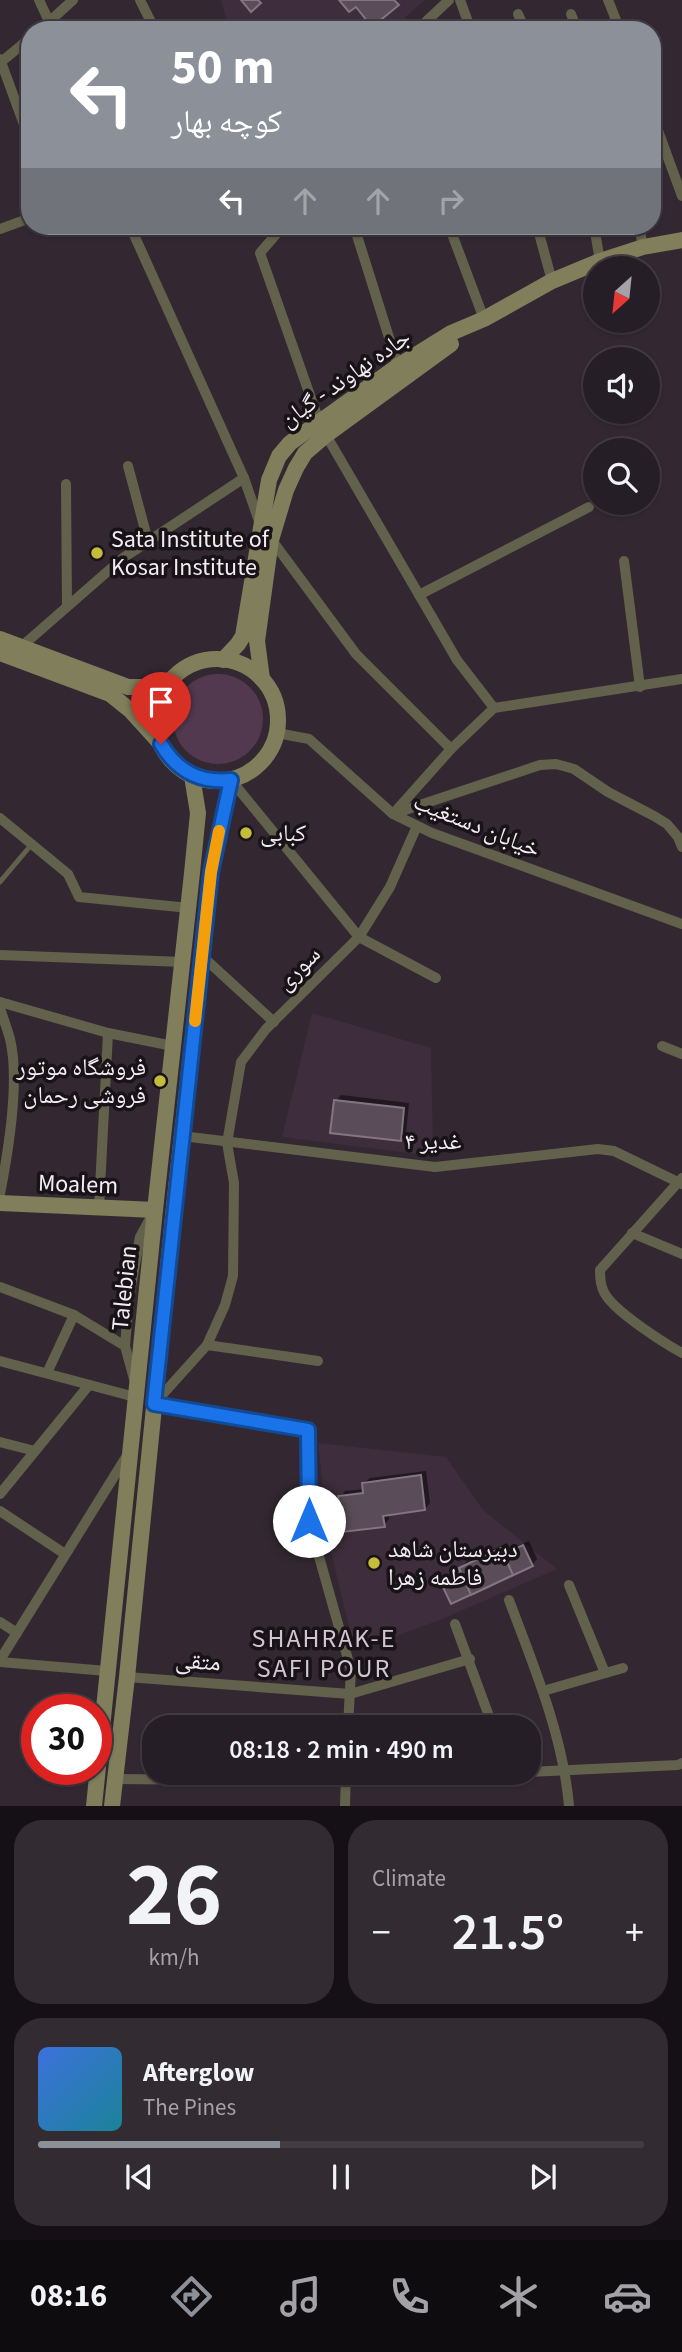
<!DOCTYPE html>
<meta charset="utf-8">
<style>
body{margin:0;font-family:"Source Sans 3","Noto Naskh Arabic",sans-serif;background:#322b32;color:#f1f3f6;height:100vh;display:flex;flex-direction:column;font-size:26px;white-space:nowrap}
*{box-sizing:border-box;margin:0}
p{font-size:23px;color:#a4a2a7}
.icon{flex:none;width:38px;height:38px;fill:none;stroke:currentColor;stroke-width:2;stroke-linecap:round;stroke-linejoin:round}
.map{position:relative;height:1806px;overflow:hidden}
.sheet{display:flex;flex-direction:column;gap:14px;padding:14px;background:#151015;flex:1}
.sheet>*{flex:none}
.banner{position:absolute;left:21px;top:21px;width:640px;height:214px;border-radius:28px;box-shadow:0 2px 5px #0004,0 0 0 2px #423c43;background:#8c9099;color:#fff;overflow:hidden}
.needle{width:46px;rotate:207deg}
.controls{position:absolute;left:583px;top:256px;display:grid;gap:14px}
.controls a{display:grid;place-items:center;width:77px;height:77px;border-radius:50%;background:#261e26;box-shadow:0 2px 5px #0004,0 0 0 2px #423c43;font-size:35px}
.speed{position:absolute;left:21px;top:1694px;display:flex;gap:14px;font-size:35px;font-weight:700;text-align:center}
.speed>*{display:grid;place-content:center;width:91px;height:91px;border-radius:50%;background:#261e26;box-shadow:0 2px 5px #0004,0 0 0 2px #423c43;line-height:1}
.speed .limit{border:10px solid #d22;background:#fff;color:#111}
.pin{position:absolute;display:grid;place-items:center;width:60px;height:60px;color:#fff;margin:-72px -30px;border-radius:50% 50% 50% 0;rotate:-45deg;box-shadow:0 0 7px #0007}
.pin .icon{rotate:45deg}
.me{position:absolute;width:77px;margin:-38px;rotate:0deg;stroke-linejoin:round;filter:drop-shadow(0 0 5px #0008)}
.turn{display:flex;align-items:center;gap:24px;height:147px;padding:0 35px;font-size:32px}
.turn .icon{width:91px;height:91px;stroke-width:2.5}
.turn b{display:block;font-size:49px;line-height:60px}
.lanes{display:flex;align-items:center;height:66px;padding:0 35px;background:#0003;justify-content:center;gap:35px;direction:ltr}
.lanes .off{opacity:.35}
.big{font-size:52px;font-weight:600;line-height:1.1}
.sheet .tile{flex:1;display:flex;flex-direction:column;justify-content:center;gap:10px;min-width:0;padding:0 24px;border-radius:28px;background:#322b32}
.sheet .dial{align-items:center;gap:0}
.dial b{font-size:91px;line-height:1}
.song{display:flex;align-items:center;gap:21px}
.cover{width:84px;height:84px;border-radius:10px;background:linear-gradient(135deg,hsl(220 70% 55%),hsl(190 70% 35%))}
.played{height:7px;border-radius:4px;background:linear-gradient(90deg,#8c9099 40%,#423c43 40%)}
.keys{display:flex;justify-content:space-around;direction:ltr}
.heat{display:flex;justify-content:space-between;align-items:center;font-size:38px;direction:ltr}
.sheet .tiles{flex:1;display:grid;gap:14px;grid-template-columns:1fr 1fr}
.tile:last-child{grid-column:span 2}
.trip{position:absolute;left:142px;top:1715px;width:399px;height:70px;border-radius:28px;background:#261e26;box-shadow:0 2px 5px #0004,0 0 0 2px #423c43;font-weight:600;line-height:70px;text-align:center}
.menu{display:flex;height:112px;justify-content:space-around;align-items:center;background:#0f0c0f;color:#a4a2a7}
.menu .icon{width:49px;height:49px}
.menu .active{color:#8c9099}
.menu b{font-size:32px;color:#f1f3f6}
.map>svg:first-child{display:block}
</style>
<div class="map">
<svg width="682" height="1806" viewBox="0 0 682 1806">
<rect width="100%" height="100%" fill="#332832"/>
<!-- built -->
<g fill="#3e2d3c">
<polygon points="221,0 425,0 391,30 229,30"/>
<polygon points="312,1013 431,1048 433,1156 282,1137"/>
<polygon points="318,1443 446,1457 483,1510 557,1569 440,1620 355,1651 329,1544"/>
</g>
<!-- green -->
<circle fill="#523950" cx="218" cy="719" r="45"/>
<!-- shadow -->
<g fill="#0007">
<polygon points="265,20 276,30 255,30"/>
<polygon points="341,1095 409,1103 406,1134 400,1139 336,1101"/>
<polygon points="426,1471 430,1503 425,1509 389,1513 389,1519 384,1525 340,1497 345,1491 365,1489 364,1483 370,1478"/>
<polygon points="529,1541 537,1559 532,1565 442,1582 448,1576 461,1570 466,1562 507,1543 510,1549"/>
</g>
<!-- building -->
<g fill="#5a4d59" stroke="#837582" stroke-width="2">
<polygon points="241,0 258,0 261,3 251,12"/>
<polygon points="339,0 394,0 399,5 372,27 356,7 349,12"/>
<polygon points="334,1100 404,1108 401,1141 330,1133"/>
<polygon points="421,1475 425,1510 383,1516 385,1527 342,1532 338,1496 363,1493 362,1483"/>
<polygon points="523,1545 533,1566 451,1604 440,1581 460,1572 459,1568 502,1548 504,1554"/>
<polygon points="501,1548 513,1575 471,1595 459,1568"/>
</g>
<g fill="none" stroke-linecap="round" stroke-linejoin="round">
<!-- lane -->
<polyline stroke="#62614b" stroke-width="5" points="0,882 32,844"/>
<!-- street -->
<g stroke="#62614b" stroke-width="10">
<polyline points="39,0 53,30"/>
<polyline points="140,0 155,30"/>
<polyline points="460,0 471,30"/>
<polyline points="608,0 620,30"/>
<polyline points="518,14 525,30"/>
<polyline points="571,14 577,30"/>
<polyline points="40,30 73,0"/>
<polyline points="417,30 449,0"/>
<polyline points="0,59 30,141"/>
<polyline points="0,63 30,38"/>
<polyline points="653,117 682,196"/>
<polyline points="130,226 244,478 260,524"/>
<polyline points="277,226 278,232 260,253 319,421"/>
<polyline points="354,226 398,366"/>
<polyline points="449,226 484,319"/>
<polyline points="537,226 552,281"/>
<polyline points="594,226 600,261"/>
<polyline points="639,226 643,247"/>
<polyline points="0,229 30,218"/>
<polyline points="326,435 457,660 494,708"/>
<polyline points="128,466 148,541"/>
<polyline points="66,484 67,606"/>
<polyline points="271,539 356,654 451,749"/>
<polyline points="624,561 640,687"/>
<polyline points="419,595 589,507"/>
<polyline points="21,647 123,558 244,478"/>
<polyline points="277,733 309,739 393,814 432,833 682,924"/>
<polyline points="231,780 359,937 436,978"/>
<polyline points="396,813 540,765 556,764 574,769 608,792 654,816 667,824 678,837 682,847"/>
<polyline points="393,814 451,749 494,708 682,679"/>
<polyline points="0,818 68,874 79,897 189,908"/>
<polyline points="0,955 183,962"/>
<polyline points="202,956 274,1022"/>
<polyline points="0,1002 108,1033 173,1046"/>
<path d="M0,1008C3,1018 7,1028 10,1039C20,1080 8,1153 0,1194"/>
<polyline points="662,1046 682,1054"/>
<polyline points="182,1136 435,1167 598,1149 614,1151 682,1184"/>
<path d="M682,1178L600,1270C600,1277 600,1285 604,1292C612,1310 664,1343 682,1353"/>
<polyline points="99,1207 108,1033"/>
<polyline points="632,1233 682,1254"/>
<polyline points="0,1287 74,1315 125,1346"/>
<polyline points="207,1345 318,1361"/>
<polyline points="0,1361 135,1397"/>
<polyline points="47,1373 74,1315"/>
<polyline points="134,1379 125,1346 129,1298 140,1237 152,1215"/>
<polyline points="154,1404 207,1345 225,1305 233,1276 234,1183 227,1143 241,1062 266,1029 359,937 390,887 417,826"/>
<polyline points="154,1404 308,1430 309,1521 351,1670 348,1727"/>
<polyline points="0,1442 35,1451"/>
<polyline points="0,1494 89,1385"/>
<polyline points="0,1511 65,1554"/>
<polyline points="569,1585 605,1673"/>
<path d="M509,1600C534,1667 563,1735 569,1806"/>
<polyline points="0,1622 17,1633"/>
<polyline points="455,1624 493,1727"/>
<polyline points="0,1660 128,1454"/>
<polyline points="0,1662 107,1671"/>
<polyline points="127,1677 350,1694 470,1659"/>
<polyline points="543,1691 623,1668"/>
<polyline points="528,1772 678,1765 682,1763"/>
<polyline points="115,1779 346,1781 520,1773"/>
<polyline points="345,1806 346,1773"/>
</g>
<!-- secondary -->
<g stroke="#817e5b" stroke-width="16">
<polyline points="0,639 128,687 146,687 168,684"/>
<polyline points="0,653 110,694 130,710 159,742"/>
<circle cx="217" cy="720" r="61"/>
<polyline points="223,660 238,644 243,636 269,480 279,456 290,443 398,366 451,333 484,319 552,281 600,261 643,247 682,240"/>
<polyline points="262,679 257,641 271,540 286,490 296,468 305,453 326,435 451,344"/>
<polyline points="0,1203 155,1210"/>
<polyline points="94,1806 155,1210 192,873 198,813 192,776"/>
<polyline points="112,1806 127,1677 174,1207 211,872 231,780"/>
</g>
</g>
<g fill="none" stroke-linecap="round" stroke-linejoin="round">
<defs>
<path id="route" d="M161,744C177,771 199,783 231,780L211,872L154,1404L308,1430L309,1521"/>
</defs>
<!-- route casing -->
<use href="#route" stroke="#114b97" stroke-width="18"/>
<!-- route -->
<use href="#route" stroke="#1a73e8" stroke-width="12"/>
<!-- slow -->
<polyline stroke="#f59e0b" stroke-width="12" points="195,1021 211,872 219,831"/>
</g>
<!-- markers -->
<g fill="#c6bc3c" stroke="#181317" stroke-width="2.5">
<circle cx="97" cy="553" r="7"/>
<circle cx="246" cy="833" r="7"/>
<circle cx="160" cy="1081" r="7"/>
<circle cx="374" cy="1563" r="7"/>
</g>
<g text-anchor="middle" stroke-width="7" stroke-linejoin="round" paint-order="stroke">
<!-- street labels -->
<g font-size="24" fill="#f4ecf3" stroke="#181317">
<text transform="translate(345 378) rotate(-35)" y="8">جاده نهاوند - گیان</text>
<text transform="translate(477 825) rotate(22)" y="8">خیابان دستغیب</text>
<text transform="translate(298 968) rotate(-45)" y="8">سوری</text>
<text x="433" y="1149">غدیر ۴</text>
<text transform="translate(78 1184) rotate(2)" y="8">Moalem</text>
<text transform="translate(124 1288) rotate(-84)" y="8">Talebian</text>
<text transform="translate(198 1661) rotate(4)" y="8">متقی</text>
</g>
<!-- poi labels -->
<g font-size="24" fill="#f4ecf3" stroke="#181317" text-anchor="start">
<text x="111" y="547">Sata Institute of<tspan x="111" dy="28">Kosar Institute</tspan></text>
<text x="260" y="841">کبابی</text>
<text x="146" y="1075" text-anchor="end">فروشگاه موتور<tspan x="146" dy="28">فروشی رحمان</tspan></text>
<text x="388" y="1557">دبیرستان شاهد<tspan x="388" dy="28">فاطمه زهرا</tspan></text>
</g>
<!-- neighbourhood labels -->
<g font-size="26" letter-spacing="2" fill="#d3c4d2" stroke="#181317">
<text x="324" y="1647">SHAHRAK-E<tspan x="324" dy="30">SAFI POUR</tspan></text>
</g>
</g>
</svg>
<div class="controls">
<a><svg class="needle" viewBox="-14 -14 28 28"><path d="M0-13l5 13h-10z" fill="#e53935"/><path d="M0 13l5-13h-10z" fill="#a4a2a7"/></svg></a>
<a><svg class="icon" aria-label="sound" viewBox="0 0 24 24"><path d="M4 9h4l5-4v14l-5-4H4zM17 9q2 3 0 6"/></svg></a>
<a><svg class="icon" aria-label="search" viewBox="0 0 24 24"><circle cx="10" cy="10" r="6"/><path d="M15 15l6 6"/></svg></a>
</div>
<div class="speed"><div class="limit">30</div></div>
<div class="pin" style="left:161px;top:744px;background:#d93025"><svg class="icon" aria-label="arrive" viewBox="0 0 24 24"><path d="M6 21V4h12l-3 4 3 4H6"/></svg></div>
<svg class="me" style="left:309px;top:1521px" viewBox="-20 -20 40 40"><circle r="19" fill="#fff"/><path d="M0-13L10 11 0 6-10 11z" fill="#1a73e8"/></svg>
<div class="trip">08:18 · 2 min · 490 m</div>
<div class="banner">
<div class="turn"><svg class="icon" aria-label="left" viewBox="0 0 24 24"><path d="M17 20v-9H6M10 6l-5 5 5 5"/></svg><div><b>50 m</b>کوچه بهار</div></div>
<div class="lanes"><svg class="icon" aria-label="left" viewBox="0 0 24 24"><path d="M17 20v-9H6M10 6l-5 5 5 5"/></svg><svg class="icon off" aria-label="ahead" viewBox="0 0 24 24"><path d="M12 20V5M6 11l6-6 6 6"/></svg><svg class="icon off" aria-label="ahead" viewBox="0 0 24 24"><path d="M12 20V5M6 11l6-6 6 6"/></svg><svg class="icon off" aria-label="right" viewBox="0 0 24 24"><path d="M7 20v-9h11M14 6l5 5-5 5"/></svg></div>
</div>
</div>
<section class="sheet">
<div class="tiles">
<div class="tile dial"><b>26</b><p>km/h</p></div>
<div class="tile"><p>Climate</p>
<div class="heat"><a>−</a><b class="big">21.5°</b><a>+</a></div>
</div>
<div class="tile">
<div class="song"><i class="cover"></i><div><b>Afterglow</b><p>The Pines</p></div></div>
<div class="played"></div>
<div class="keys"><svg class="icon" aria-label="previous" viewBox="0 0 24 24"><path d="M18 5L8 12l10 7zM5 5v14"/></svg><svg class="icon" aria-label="pause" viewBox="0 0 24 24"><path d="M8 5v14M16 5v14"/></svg><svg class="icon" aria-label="next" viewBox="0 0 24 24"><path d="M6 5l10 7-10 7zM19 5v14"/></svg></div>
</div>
</div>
</section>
<nav class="menu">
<b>08:16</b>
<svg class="icon active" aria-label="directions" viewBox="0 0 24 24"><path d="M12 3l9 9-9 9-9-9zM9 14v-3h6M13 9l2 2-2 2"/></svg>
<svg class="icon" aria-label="music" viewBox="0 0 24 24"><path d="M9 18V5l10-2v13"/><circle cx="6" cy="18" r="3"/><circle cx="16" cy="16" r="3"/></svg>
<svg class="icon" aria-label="phone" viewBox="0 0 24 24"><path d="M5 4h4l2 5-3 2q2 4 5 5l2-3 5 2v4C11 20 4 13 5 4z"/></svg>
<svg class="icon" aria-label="climate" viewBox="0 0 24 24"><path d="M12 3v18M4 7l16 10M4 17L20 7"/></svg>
<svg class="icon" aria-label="car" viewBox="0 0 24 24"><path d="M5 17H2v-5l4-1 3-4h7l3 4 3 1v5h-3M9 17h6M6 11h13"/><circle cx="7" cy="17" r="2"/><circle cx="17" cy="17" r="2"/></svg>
</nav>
